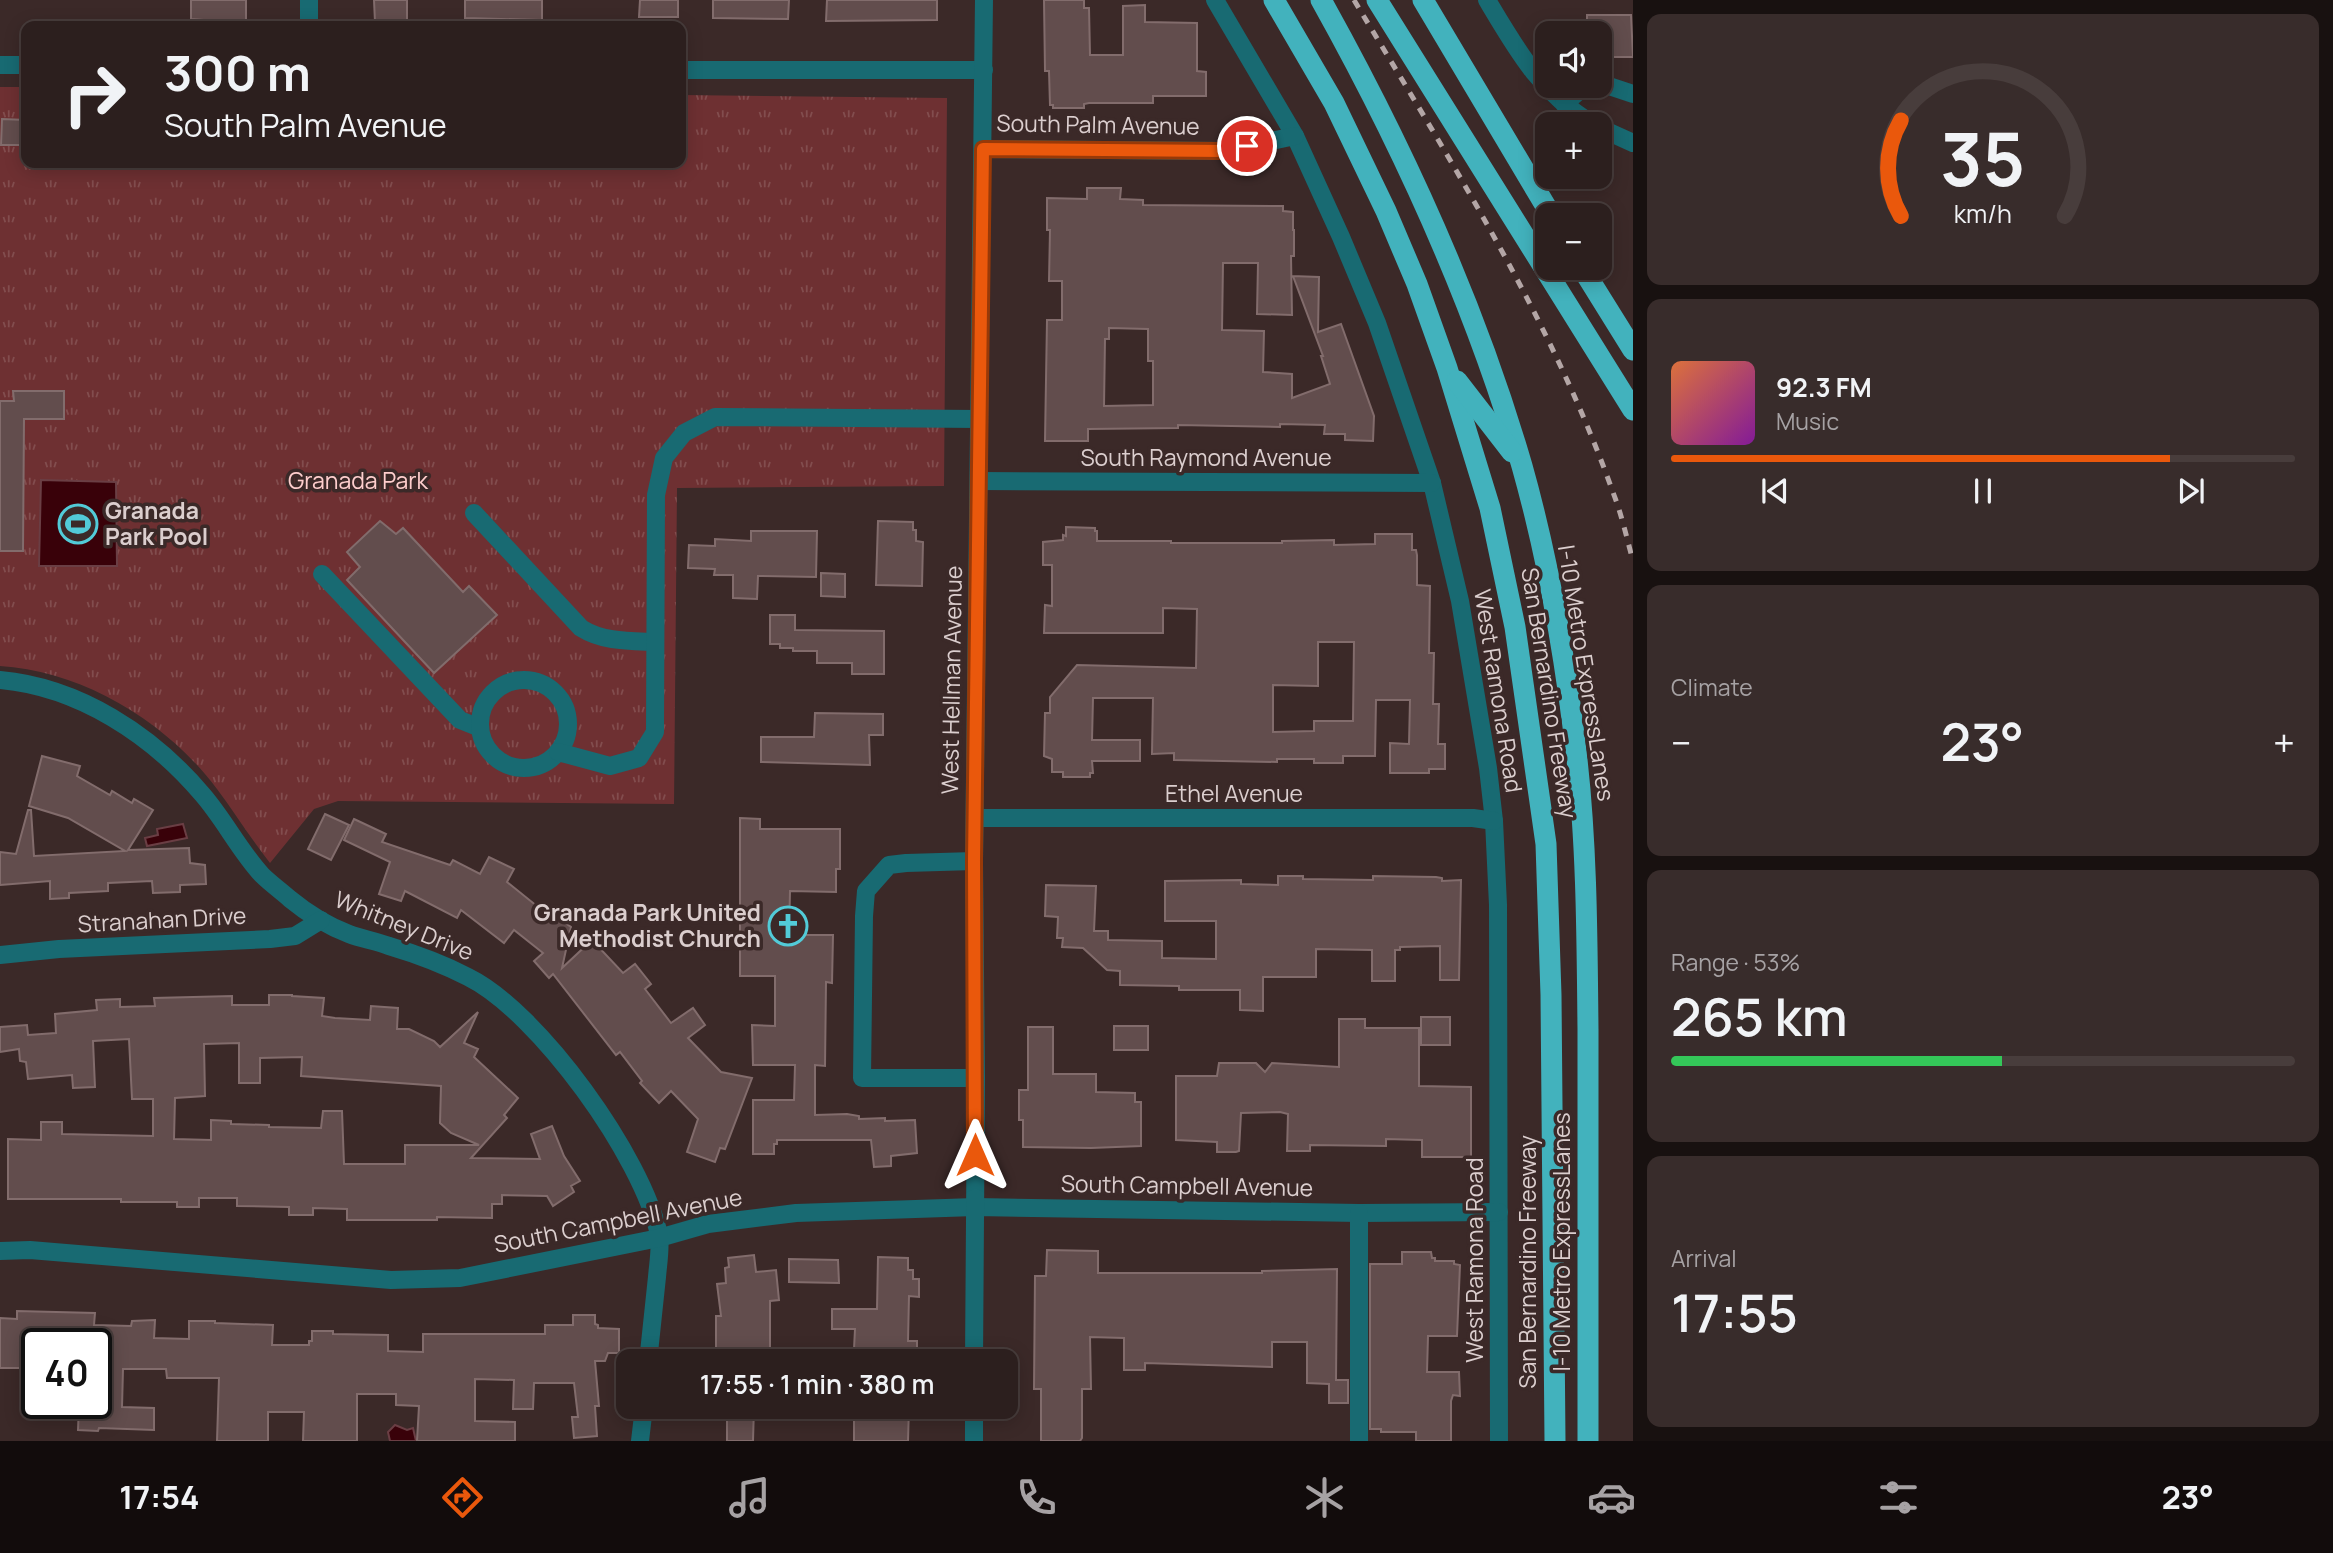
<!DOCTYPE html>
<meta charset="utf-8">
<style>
body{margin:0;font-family:Manrope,sans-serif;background:#382c2b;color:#f1f3f6;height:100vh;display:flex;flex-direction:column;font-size:26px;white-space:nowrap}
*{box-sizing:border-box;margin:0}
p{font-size:23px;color:#a6a2a4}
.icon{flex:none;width:38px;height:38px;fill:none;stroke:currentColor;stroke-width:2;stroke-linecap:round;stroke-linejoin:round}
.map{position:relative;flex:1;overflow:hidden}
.details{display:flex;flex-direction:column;gap:14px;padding:14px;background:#181110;width:700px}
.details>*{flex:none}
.banner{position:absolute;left:21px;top:21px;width:665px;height:147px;border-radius:14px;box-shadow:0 4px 18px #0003,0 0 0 2px #483d3c;background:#2c1f1e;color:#f1f3f6;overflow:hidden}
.controls{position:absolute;left:1535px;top:21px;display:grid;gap:14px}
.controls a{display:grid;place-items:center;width:77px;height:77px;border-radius:14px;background:#2c1f1e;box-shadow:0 4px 18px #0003,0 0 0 2px #483d3c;font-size:35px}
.speed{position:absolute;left:21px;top:1328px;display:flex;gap:14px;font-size:35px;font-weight:700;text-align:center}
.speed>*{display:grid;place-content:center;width:91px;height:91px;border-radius:50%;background:#2c1f1e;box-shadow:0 4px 18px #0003,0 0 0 2px #483d3c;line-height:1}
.speed .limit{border:4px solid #111;border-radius:10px;background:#fff;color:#111}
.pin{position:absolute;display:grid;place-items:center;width:60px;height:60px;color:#fff;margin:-30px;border:4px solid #fff;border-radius:50%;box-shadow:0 2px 7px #0007}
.me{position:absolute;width:77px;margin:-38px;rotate:0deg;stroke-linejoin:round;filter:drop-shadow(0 0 5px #0008)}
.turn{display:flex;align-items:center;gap:24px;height:147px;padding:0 28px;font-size:32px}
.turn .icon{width:91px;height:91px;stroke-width:2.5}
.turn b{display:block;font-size:49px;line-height:60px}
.big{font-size:52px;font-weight:600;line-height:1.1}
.details .tile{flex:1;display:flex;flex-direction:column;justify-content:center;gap:10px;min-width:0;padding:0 24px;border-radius:14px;background:#382c2b}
.details .dial{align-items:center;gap:0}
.dial svg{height:182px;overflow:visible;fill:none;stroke:#483d3c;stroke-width:7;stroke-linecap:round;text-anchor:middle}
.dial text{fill:#f1f3f6;stroke:none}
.song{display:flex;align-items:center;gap:21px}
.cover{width:84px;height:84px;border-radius:10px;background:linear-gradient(135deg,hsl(20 70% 55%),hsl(290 70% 35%))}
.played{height:7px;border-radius:4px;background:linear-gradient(90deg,#ea580c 80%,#483d3c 80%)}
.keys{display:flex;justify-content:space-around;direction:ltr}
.heat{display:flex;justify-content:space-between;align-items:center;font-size:38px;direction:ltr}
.charge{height:10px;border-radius:5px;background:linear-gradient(90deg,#34c759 53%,#483d3c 0)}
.trip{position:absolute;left:616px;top:1349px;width:402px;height:70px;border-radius:14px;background:#2c1f1e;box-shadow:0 4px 18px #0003,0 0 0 2px #483d3c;font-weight:600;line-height:70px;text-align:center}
.tabs{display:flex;height:112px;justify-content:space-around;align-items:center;background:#120c0c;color:#a6a2a4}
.tabs .icon{width:49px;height:49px}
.tabs .selected{color:#ea580c}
.tabs b{font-size:32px;color:#f1f3f6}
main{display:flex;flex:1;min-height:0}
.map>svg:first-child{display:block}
</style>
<main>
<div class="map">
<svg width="1633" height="1441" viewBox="0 0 1633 1441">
<defs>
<pattern id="park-tufts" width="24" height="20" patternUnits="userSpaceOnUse" patternTransform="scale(1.75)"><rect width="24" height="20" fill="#6e3032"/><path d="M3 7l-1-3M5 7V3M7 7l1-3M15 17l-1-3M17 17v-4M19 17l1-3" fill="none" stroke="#824d4e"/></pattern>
</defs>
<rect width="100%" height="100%" fill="#3b2928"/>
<!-- park -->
<path fill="url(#park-tufts)" d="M0,87H26V163H681V95L947,98L944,486L677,488L674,804L338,801L314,809L270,863C251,839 235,813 217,789C167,722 83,671 0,666Z"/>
<!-- water -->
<g fill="#390109" stroke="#6a3e44" stroke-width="2">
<polygon points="41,480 116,482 117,566 39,566"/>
<polygon points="183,824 187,838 147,846 145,838 158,835 157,829"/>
<polygon points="395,1425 407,1430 413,1428 416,1441 390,1441 388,1432"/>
</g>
<!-- building -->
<g fill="#624d4d" stroke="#826c6c" stroke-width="2" fill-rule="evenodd">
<polygon points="191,0 246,0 246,20 229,20 229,22 191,19"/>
<polygon points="374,0 407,0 407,21 375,22"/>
<polygon points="465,0 542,0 542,20 465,18"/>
<polygon points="640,0 678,0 678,17 639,17"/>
<polygon points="713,0 789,0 788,19 713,18"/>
<polygon points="827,0 937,0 937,20 826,21"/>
<polygon points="1044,0 1084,0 1084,8 1089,8 1090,55 1123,55 1123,6 1145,5 1145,22 1197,23 1197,71 1206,72 1206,96 1153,96 1153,103 1089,103 1084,104 1084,108 1053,108 1053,105 1050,105 1049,71 1045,71"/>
<polygon points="1587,15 1631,15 1633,57 1600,57 1600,33 1587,33"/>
<polygon points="2,119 26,120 26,145 1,145"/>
<path d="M1087,188H1121L1120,199L1143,200V205L1283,206V211L1293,212V230H1294V256H1291L1292,315L1257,314L1258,263H1223L1222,330L1264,331L1263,372L1292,374V398L1330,384L1321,356H1323L1293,276L1319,277L1318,332L1341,324L1374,416L1373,441L1345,440V434H1324L1325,425L1280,424V427L1178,425V428L1088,429V441H1045L1047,320H1062V281H1049L1050,230H1047V198L1087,199ZM1109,328L1148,329V361H1153V405L1104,406L1105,339H1109Z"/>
<polygon points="13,391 64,391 64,419 24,419 23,551 0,551 0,401 14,401"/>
<polygon points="380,521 396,534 403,528 463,592 469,586 497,615 434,673 347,580 360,567 347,552"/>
<polygon points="878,521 913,522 913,530 916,530 916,541 923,542 922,586 876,585"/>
<path d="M1066,527L1095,528V531H1097V541H1171V543H1282V541L1334,540V545L1375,544V534H1412V550H1416L1417,555V585L1430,586L1429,653H1434L1433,704H1439L1438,744H1445V769H1429V773H1390V743L1409,744L1410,700H1376L1375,756H1343V763H1314V759H1277V762L1174,760V753L1152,754L1153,698H1093L1092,740H1140V761H1092L1093,773H1090V777H1063V772H1052V759L1044,756L1045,713H1050V697L1077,665L1196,668L1197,609L1163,608V633H1044L1045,605L1052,606V565H1043V542L1063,540V535L1066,536ZM1318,642H1354L1353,721H1314V731L1273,732V685L1318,686Z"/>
<polygon points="751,531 817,531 816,577 758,576 757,599 733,598 733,575 714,575 715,569 688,568 689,545 715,546 715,539 751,541"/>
<polygon points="821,573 845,574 845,597 821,596"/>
<polygon points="770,615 795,615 795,630 884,631 884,674 852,674 852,663 817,663 817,651 793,651 793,648 780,648 780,644 770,644"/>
<polygon points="815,713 883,714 883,735 869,735 870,765 761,762 761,737 814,737"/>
<polygon points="42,756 80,766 77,776 110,795 112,791 132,803 134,799 153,810 128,850 189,848 190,863 205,865 206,884 180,885 180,892 153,893 152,881 108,883 108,891 69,893 69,898 50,899 50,881 0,885 0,852 16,854 28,810 31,810 34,856 125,851 68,818 29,806"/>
<polygon points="325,814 349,825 331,860 308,849"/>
<polygon points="740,818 760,819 760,829 840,829 840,869 836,869 836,892 790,891 789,935 833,935 832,983 826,982 825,1066 815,1065 815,1115 847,1114 859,1116 859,1119 885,1118 885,1121 915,1120 917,1153 891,1156 891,1166 874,1167 871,1140 777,1140 777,1144 774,1144 774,1154 753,1154 753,1100 794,1100 795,1065 753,1065 752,1025 775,1026 775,976 740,976"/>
<polygon points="354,819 386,834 382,842 450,865 453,860 480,874 489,857 514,869 507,882 543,911 545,909 571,927 562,968 592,940 623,973 635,964 651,984 645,989 671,1023 693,1008 705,1025 688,1038 721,1072 752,1078 725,1149 720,1148 715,1162 687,1152 698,1119 671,1091 659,1103 640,1083 642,1081 620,1052 616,1055 553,974 549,978 534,961 543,953 514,930 504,943 461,910 457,918 405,891 401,901 379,894 390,862 344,840"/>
<polygon points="1278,876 1303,876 1303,879 1373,880 1373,876 1436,877 1442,878 1442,881 1461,880 1459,980 1440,980 1440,946 1400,947 1400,950 1395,950 1395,981 1372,981 1372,950 1316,949 1316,977 1263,977 1263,1011 1240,1010 1240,990 1179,990 1179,986 1120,985 1120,971 1107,970 1083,948 1062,947 1063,938 1057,938 1058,917 1045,916 1046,885 1096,886 1094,931 1108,931 1108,940 1162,941 1162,958 1216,959 1216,921 1165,921 1165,881 1241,880 1241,884 1278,885"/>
<path d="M269,995H292V996L324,998L322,1016L335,1018L370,1020L371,1006L398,1008L397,1029H409L434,1041L440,1047L478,1012L464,1043L478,1049L474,1057L518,1098L504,1115L507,1118L471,1158L540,1159L531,1134L552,1126L564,1156L580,1181L571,1186L574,1192L553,1206L547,1196L502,1195V1204H492V1218L437,1217V1220H347V1209L313,1208V1215H289V1207L237,1206V1198H199V1207H177V1202H121V1199H8V1139L41,1140V1122H62V1134L153,1136V1099H132L129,1039L93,1041L95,1087L73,1088L72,1075L28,1079L26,1062L20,1061L19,1049L0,1052V1027L27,1025L28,1035L56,1033L55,1014L97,1010L96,1000L120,999V1007L155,1006L154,998L232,996V1005H269ZM239,1043V1083H260V1058L302,1057L301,1076L441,1086L440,1123L451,1133L479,1145H405V1164H344L342,1111H323L321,1128L269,1127V1125L231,1124V1121L211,1120V1140L174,1139L175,1098L205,1096L204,1044Z"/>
<rect x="1421" y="1017" width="29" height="28"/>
<polygon points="1339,1019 1365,1019 1365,1028 1419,1028 1419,1086 1471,1087 1471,1157 1422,1157 1422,1140 1386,1139 1386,1146 1310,1145 1310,1151 1287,1151 1288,1114 1280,1112 1241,1113 1239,1151 1236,1152 1217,1152 1217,1142 1176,1140 1176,1076 1217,1076 1219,1063 1256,1063 1265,1072 1272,1063 1339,1067"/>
<rect x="1114" y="1026" width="34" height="24"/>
<polygon points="1028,1027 1053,1027 1053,1074 1096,1074 1096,1092 1135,1093 1135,1102 1141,1102 1141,1146 1091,1148 1023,1147 1023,1120 1019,1120 1019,1090 1028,1090"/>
<polygon points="1047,1250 1098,1251 1098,1273 1262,1273 1262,1271 1337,1269 1336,1380 1348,1380 1348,1403 1329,1403 1329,1384 1307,1383 1307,1342 1272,1342 1272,1367 1145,1363 1145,1370 1124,1370 1124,1338 1090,1337 1091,1389 1082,1389 1082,1438 1080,1441 1041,1441 1041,1389 1034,1389 1035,1276 1046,1276"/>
<polygon points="1402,1252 1431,1252 1432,1258 1435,1258 1435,1261 1454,1261 1454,1264 1460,1265 1457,1336 1428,1336 1427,1372 1459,1372 1460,1396 1453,1395 1451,1401 1451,1441 1416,1441 1416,1432 1381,1432 1381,1429 1370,1429 1370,1264 1402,1264"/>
<polygon points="754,1255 756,1272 776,1270 779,1300 770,1301 770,1351 716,1351 716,1316 721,1316 717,1284 726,1283 725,1268 729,1267 728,1258"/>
<polygon points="878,1257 908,1258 908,1270 913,1270 913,1279 919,1279 919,1297 909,1296 908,1341 917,1341 917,1362 877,1362 878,1349 854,1349 855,1329 832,1329 832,1309 877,1309"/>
<polygon points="789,1259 838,1260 839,1283 789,1282"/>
<polygon points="17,1311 95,1313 94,1325 131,1326 132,1321 155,1320 154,1338 189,1339 189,1321 215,1321 215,1323 273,1325 272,1345 309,1345 309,1341 312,1341 312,1331 333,1331 333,1334 388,1335 388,1351 423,1352 423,1334 545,1334 545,1325 573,1325 573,1315 595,1315 595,1324 598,1325 598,1328 619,1329 619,1353 608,1353 605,1361 595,1361 599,1406 595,1406 597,1436 574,1438 572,1417 578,1417 574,1383 534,1383 533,1409 513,1409 514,1380 475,1379 475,1421 515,1422 515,1441 417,1441 419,1406 396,1405 396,1394 357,1394 357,1441 303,1441 304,1412 268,1412 268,1441 217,1441 219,1378 167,1378 166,1369 123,1369 122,1407 154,1408 154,1430 99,1428 98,1431 78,1430 79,1404 96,1404 96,1398 102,1398 103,1356 96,1355 96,1344 37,1344 37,1359 29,1359 29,1368 0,1368 0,1318 17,1319"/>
<polygon points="727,1407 754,1407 753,1441 727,1441"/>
<polygon points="854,1407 909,1407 908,1441 854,1441"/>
</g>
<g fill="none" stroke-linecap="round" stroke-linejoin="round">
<!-- minor -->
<g stroke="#186a72" stroke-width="18">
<polyline points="309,0 309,26"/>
<polyline points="1215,0 1295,136 1341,237 1377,323 1432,483 1460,601 1488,768 1494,821 1498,905 1499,1441"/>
<path d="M1487,0C1518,52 1539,90 1592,124"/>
<polyline points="0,65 26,65"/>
<polyline points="681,70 984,70"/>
<polyline points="1600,83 1633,94"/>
<polyline points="1564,104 1585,86"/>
<polyline points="1600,128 1633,143"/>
<polyline points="983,149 1224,151 1295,136"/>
<polyline points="979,481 1432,483"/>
<path d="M474,513L581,628C603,642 629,641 655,642"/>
<polyline points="322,574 460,720 480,728"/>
<path d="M0,680C79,687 152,735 202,794C224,819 239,850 262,875C270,883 281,891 290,899C307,913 328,926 349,934C362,939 376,941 389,946C416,954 443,964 468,977C539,1012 643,1158 659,1235C661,1248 658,1264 657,1277C654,1305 651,1333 648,1362"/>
<circle cx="524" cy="724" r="44"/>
<polyline points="558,752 610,766 639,758 655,732 656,495 664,458 684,433 715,417 979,419"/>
<polyline points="975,818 1473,818 1494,821"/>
<polyline points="974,861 906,863 889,865 866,891 864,916 862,1078 976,1078"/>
<polyline points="0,955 59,949 270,939 295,936 321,920"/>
<polyline points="0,1251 30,1250 391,1280 460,1278 659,1238 708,1224 796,1213 975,1207 1359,1213 1499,1212"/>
<polyline points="974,1362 976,1078 974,861 984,0"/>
<polyline points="640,1441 644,1407"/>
<polyline points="974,1441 974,1407"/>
<polyline points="1359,1441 1359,1213"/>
</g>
<!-- highway -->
<g stroke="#42b2bd" stroke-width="21">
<polyline points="1274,0 1334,103 1386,211 1417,284 1447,368 1490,508 1515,627 1546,844 1551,995 1555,1441"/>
<path d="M1321,0C1403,147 1475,304 1522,466C1549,562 1566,662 1577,760C1587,849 1587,940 1588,1029C1589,1167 1588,1304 1588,1441"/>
<polyline points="1377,0 1633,410"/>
<polyline points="1423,0 1551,215"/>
<polyline points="1582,268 1633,350"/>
<polyline points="1457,381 1512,452"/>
</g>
<!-- rail -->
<path stroke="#b4a6a6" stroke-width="5" stroke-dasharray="9 9" stroke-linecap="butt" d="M1354,0C1450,160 1551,318 1614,495C1622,516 1627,539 1633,561"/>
</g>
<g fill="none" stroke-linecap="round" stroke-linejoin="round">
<defs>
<polyline id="route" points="975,1155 974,861 983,149 1224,151 1247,146"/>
</defs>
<!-- route casing -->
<use href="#route" stroke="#983908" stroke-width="18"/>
<!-- route -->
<use href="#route" stroke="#ea580c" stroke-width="12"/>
</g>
<!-- icons -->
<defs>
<symbol id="stadium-ring" viewBox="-11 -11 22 22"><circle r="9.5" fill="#3b2928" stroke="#52cbd8" stroke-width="1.5"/><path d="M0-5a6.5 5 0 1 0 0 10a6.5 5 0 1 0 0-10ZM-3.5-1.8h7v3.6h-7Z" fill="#52cbd8"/></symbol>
<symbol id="church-ring" viewBox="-11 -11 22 22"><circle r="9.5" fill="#3b2928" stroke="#52cbd8" stroke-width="1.5"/><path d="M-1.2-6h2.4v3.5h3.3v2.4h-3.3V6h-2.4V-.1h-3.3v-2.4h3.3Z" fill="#52cbd8"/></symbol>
</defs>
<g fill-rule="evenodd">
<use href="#stadium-ring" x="56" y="502" width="44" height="44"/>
<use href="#church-ring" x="766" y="904" width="44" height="44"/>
</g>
<g text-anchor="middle" stroke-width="7" stroke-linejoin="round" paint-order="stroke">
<!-- street labels -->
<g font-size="23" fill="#dbcece" stroke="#3b2928">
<text transform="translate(1098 125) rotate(1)" y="8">South Palm Avenue</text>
<text x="1206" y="466">South Raymond Avenue</text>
<text transform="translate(1586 673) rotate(81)" y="8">I-10 Metro ExpressLanes</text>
<text transform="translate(952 680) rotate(-89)" y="8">West Hellman Avenue</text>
<text transform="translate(1498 691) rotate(81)" y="8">West Ramona Road</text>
<text transform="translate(1549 693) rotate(81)" y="8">San Bernardino Freeway</text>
<text x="1234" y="802">Ethel Avenue</text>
<text transform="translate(162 920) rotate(-3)" y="8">Stranahan Drive</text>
<text transform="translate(404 926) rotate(22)" y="8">Whitney Drive</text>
<text transform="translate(1187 1186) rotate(1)" y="8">South Campbell Avenue</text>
<text transform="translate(618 1221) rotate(-11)" y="8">South Campbell Avenue</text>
<text transform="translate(1562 1242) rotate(-90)" y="8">I-10 Metro ExpressLanes</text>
<text transform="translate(1475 1260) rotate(-90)" y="8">West Ramona Road</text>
<text transform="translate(1528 1262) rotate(-90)" y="8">San Bernardino Freeway</text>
</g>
<!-- park labels -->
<g font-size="23" fill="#fececd" stroke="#3b2928">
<text x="358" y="489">Granada Park</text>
</g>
<!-- poi labels -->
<g font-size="23" font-weight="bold" fill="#dbcece" stroke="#3b2928" text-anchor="start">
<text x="105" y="519">Granada<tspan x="105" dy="26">Park Pool</tspan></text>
<text x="761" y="921" text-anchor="end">Granada Park United<tspan x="761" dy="26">Methodist Church</tspan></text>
</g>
</g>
</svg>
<div class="controls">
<a><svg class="icon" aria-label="sound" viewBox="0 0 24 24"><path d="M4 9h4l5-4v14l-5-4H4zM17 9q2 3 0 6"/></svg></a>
<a>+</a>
<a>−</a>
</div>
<div class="speed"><div class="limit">40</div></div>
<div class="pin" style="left:1247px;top:146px;background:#d93025"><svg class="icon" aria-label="arrive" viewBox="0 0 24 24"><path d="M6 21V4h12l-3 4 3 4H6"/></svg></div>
<svg class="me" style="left:975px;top:1155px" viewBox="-20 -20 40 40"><path d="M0-17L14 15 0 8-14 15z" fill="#ea580c" stroke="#fff" stroke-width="4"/></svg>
<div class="trip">17:55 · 1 min · 380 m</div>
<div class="banner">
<div class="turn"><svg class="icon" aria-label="right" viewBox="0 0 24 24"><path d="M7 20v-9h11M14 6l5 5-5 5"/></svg><div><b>300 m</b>South Palm Avenue</div></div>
</div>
</div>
<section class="details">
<div class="tile dial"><svg viewBox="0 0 100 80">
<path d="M14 69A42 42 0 1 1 86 69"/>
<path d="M14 69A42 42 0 0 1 14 27" stroke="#ea580c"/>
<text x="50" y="56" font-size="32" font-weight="700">35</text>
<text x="50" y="72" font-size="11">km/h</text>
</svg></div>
<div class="tile">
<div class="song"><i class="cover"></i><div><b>92.3 FM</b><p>Music</p></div></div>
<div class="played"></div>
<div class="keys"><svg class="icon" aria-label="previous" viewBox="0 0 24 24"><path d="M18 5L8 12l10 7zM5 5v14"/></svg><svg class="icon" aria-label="pause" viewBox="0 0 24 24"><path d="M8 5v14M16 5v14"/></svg><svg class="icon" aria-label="next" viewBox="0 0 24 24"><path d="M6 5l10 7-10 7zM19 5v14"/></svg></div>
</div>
<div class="tile"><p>Climate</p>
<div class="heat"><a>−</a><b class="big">23°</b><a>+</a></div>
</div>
<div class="tile"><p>Range · 53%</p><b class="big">265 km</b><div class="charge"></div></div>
<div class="tile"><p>Arrival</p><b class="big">17:55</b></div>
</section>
</main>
<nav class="tabs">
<b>17:54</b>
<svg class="icon selected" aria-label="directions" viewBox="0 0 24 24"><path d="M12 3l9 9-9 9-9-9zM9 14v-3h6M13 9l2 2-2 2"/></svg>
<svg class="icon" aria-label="music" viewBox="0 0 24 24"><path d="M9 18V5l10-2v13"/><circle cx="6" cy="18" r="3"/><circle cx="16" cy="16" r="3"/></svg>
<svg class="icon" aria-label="phone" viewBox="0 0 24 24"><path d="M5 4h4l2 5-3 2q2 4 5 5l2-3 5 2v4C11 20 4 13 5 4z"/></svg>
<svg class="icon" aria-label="climate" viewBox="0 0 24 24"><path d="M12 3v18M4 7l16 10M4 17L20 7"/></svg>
<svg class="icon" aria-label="car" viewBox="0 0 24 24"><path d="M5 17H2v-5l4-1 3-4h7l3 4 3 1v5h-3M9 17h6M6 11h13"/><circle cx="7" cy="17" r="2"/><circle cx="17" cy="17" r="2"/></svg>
<svg class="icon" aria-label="filters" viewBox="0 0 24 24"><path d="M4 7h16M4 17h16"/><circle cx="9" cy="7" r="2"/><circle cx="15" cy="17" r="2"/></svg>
<b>23°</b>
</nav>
